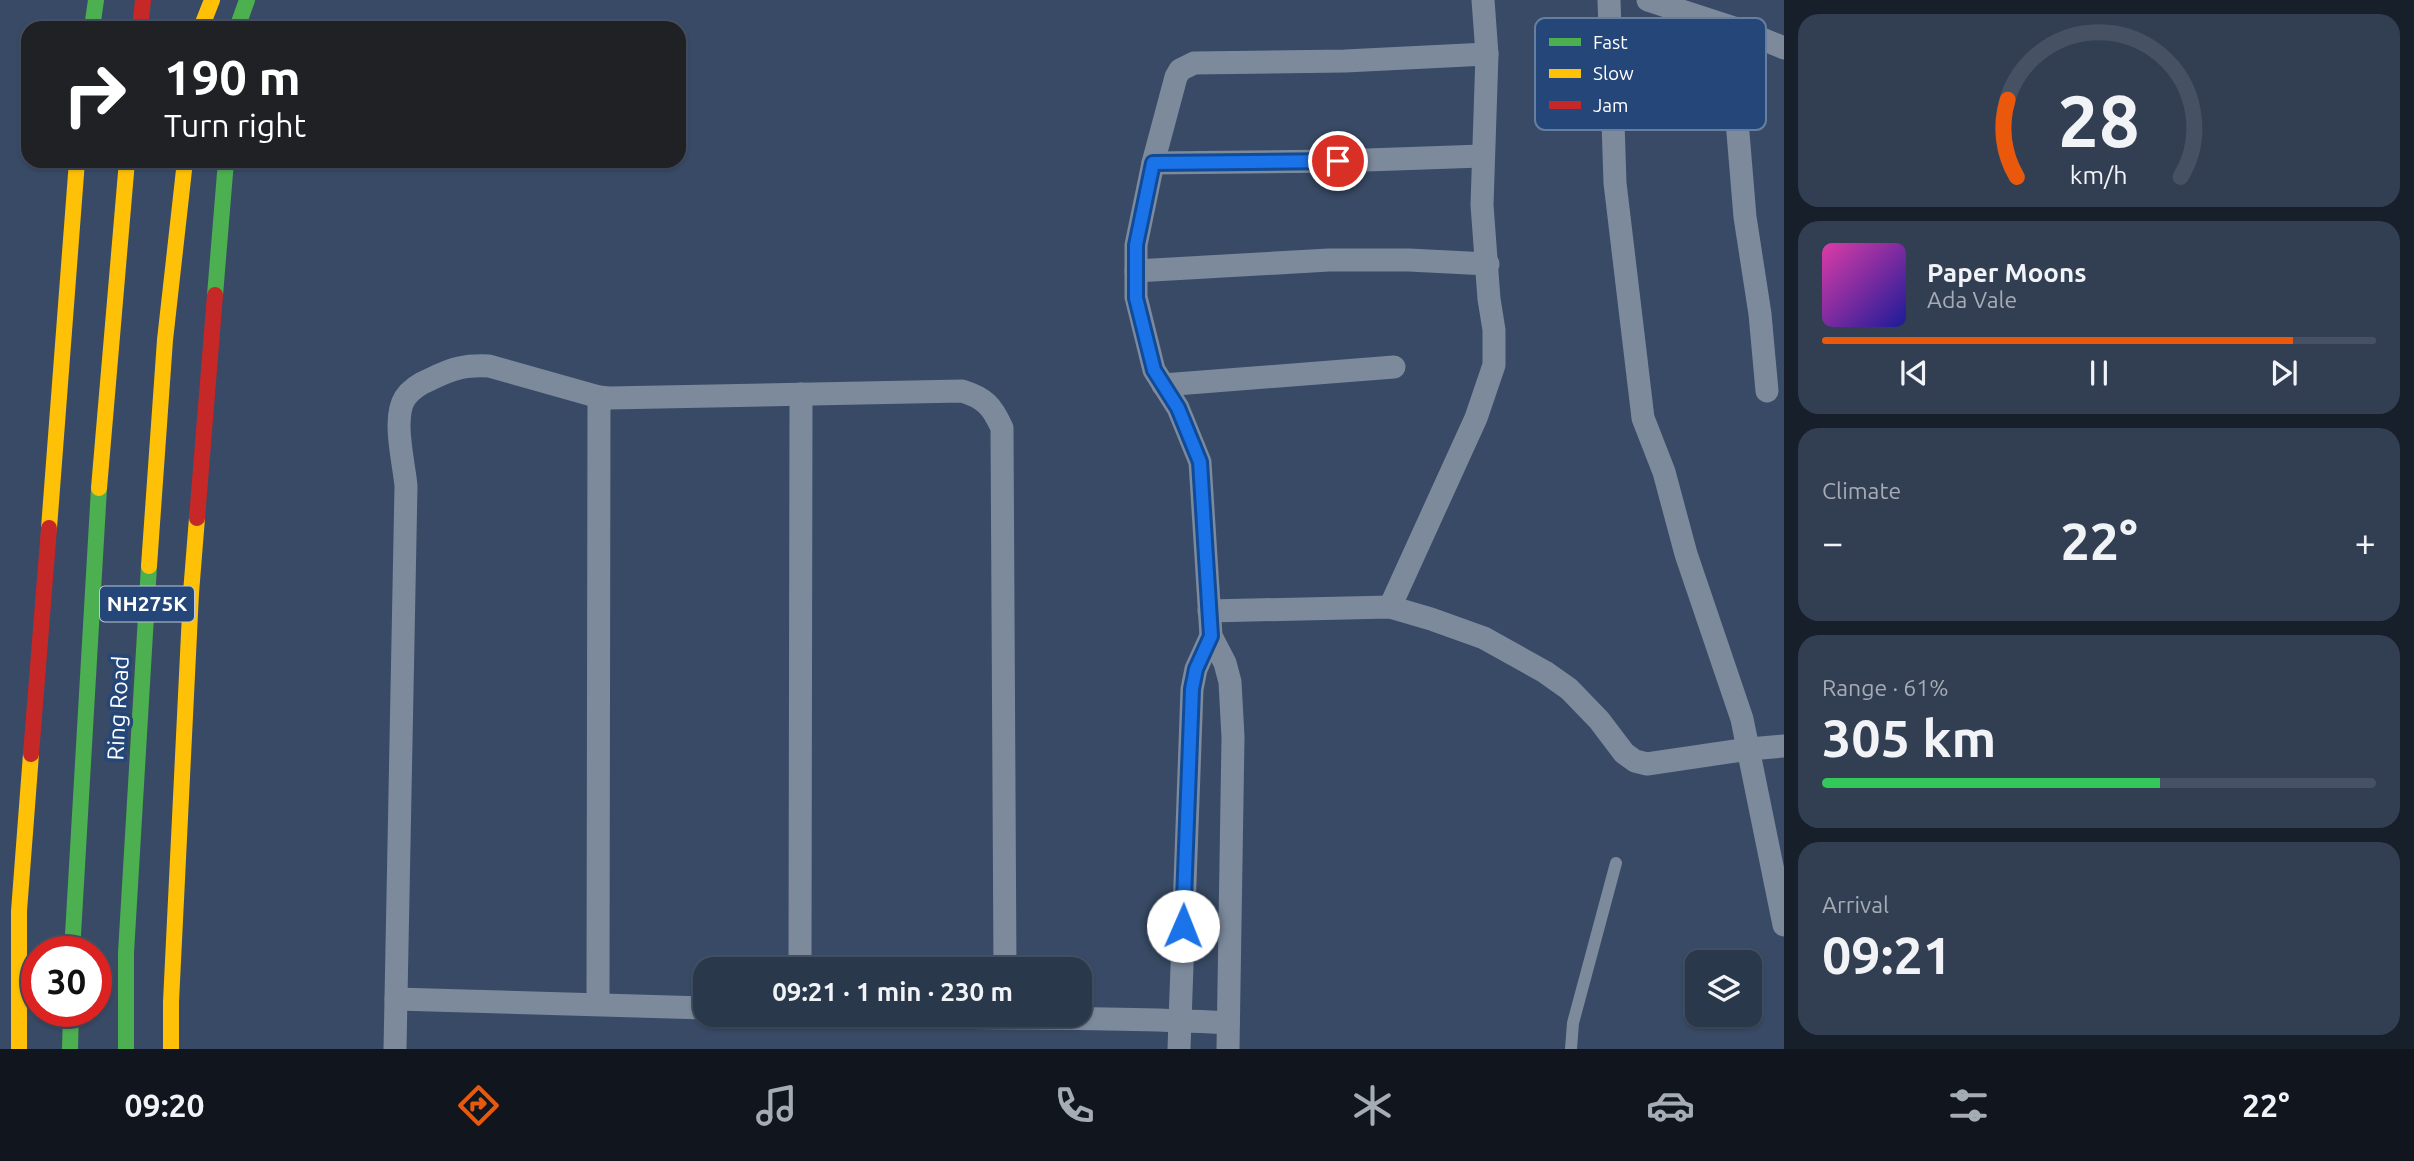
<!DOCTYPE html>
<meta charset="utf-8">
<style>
body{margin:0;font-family:Ubuntu,sans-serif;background:#323f53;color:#f1f3f6;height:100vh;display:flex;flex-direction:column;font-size:26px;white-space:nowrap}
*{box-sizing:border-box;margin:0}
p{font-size:23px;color:#a5acb5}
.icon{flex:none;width:38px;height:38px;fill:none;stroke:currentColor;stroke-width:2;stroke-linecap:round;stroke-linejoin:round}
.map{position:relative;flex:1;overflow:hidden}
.drawer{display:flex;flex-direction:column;gap:14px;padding:14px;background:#171f2a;width:630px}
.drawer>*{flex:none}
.guide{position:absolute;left:21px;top:21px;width:665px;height:147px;border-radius:21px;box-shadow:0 2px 5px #0004,0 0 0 2px #465264;background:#202124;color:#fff;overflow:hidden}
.controls{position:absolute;left:1685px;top:950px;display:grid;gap:14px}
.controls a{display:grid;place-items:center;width:77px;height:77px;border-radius:14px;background:#2a384c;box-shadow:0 2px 5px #0004,0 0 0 2px #465264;font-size:35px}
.speed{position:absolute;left:21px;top:936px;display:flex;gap:14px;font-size:35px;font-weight:700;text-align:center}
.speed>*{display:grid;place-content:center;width:91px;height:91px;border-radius:50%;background:#2a384c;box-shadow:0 2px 5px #0004,0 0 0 2px #465264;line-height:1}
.speed .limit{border:10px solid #d22;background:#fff;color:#111}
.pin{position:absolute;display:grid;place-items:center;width:60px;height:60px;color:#fff;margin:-30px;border:4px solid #fff;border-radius:50%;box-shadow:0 2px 7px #0007}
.me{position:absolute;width:77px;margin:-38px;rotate:1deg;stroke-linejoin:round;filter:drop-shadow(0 0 5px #0008)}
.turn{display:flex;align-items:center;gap:24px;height:147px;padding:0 28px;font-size:32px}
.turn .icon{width:91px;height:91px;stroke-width:2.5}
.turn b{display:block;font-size:49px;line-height:60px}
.big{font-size:52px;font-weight:600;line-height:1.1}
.drawer .widget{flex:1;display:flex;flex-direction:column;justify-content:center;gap:10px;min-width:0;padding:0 24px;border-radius:21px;background:#323f53}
.drawer .dial{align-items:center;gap:0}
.dial svg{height:182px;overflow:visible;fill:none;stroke:#465264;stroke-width:7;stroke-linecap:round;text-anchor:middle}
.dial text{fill:#f1f3f6;stroke:none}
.song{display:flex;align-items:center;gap:21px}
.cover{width:84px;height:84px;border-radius:10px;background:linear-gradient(135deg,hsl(320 70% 55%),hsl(240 70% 35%))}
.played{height:7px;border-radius:4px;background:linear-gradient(90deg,#ea580c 85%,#465264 85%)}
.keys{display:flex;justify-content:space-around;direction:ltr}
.heat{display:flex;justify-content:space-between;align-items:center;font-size:38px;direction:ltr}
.charge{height:10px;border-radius:5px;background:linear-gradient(90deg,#34c759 61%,#465264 0)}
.trip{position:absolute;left:693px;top:957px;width:399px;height:70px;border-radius:21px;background:#2a384c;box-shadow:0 2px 5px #0004,0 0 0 2px #465264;font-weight:600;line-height:70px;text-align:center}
.dock{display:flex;height:112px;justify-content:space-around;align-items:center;background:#11161e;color:#a5acb5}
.dock .icon{width:49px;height:49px}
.dock .active{color:#ea580c}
.dock b{font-size:32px;color:#f1f3f6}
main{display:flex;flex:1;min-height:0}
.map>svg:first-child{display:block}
</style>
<main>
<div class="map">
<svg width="1784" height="1049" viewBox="0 0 1784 1049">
<rect width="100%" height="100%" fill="#384a65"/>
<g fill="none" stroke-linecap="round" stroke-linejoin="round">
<!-- lane -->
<polyline stroke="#7c8a9c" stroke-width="12" points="1571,1049 1573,1023 1616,863"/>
<!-- street -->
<g stroke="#7c8a9c" stroke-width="23">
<polyline points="1609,0 1615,183 1643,418 1664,472 1686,554 1742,719 1784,925"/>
<polyline points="1648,0 1743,31 1784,48"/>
<polyline points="1743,31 1737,121 1745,217 1760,314 1767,391"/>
<polyline points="1153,163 1338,161 1482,156"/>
<polyline points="1136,271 1329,260 1409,260 1488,264"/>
<polyline points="1163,385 1394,367"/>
<polyline points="1390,607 1476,418 1494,365 1494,330 1489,299 1482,205 1487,54 1483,0"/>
<polyline points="1209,611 1390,607 1431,619 1484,638 1545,672 1569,689 1599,720 1624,753 1635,761 1647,764 1749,749 1784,746"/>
<polyline points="800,970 801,394"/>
<polyline points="396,999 705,1008"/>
<polyline points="598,1004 599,397"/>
<path d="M871,1015C990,1020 1109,1016 1228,1023"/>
<path d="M395,1049L406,486C404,463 392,418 405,398C411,389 421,383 431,379C453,368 465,365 489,366L599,397L609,398L962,391C985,398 992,406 1002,428L1005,970"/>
<polyline points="1179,1049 1192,689 1196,669 1211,636"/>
<polyline points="1228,1049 1233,737 1230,682 1225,663 1211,636 1200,462 1178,408 1154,370 1136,297 1136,245 1153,163 1176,77 1180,70 1194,63 1345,61 1487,54"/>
</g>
<!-- fast -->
<g stroke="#4caf50" stroke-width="16">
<polyline points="92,28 96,0"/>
<polyline points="237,28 247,0"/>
<polyline points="215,295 226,161"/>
<polyline points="72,952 99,488"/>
<polyline points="70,1049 71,1012"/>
<polyline points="126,1049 126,953 149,566"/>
</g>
<!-- slow -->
<g stroke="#ffc107" stroke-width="16">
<polyline points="201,28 212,0"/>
<polyline points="99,488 127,161"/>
<polyline points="49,528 77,161"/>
<polyline points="149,566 165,340 185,161"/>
<polyline points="19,1049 19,911 31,754"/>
<polyline points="171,1049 171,1002 191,593 197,518"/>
</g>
<!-- jam -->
<g stroke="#c62828" stroke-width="16">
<polyline points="140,28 143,0"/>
<polyline points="197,518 215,295"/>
<polyline points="31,754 49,528"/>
</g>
</g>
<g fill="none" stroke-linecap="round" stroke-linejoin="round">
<defs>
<polyline id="route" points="1183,926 1192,689 1196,669 1211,636 1200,462 1178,408 1154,370 1136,298 1136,245 1153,163 1338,161"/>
</defs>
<!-- route casing -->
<use href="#route" stroke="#114b97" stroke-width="18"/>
<!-- route -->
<use href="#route" stroke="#1a73e8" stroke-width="12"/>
</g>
<g text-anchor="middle" stroke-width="7" stroke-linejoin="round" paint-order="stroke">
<!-- shield labels -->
<rect fill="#254678" stroke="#bec8d6" stroke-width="2" x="100" y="586.5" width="94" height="35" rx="5"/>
<g font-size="21" font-weight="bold" fill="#fff">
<text x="147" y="611">NH275K</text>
</g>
<!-- street labels -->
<g font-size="23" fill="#fff" stroke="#254678">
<text transform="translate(118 708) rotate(-87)" y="8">Ring Road</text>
</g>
</g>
<!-- legend -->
<rect x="1535" y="18" width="231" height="112" rx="10" fill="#254678" stroke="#667ea0" stroke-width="2"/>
<rect x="1549" y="38" width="32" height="8" fill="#4caf50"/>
<rect x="1549" y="69" width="32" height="9" fill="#ffc107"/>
<rect x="1549" y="101" width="32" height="8" fill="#c62828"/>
<g font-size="19" fill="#fff">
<text x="1593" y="49">Fast</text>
<text x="1593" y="80">Slow</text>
<text x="1593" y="112">Jam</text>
</g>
</svg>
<div class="controls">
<a><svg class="icon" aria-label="layers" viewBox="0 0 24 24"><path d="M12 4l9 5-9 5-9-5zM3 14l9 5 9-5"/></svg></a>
</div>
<div class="speed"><div class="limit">30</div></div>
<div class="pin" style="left:1338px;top:161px;background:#d93025"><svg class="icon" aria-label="arrive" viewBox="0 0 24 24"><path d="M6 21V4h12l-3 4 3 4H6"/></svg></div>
<svg class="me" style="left:1183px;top:926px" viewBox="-20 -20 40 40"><circle r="19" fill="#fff"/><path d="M0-13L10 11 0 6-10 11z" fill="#1a73e8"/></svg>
<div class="trip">09:21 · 1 min · 230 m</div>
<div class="guide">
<div class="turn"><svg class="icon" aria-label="right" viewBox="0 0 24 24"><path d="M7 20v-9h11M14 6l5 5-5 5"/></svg><div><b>190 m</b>Turn right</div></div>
</div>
</div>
<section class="drawer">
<div class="widget dial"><svg viewBox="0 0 100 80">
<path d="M14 69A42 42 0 1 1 86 69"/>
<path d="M14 69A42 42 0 0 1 10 35" stroke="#ea580c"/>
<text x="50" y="56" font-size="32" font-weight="700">28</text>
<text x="50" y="72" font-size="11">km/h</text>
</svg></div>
<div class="widget">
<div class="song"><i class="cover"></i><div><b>Paper Moons</b><p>Ada Vale</p></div></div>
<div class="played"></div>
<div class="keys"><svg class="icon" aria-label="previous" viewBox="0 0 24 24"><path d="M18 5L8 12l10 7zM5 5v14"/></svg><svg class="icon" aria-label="pause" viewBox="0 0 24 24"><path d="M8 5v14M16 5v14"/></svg><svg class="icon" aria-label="next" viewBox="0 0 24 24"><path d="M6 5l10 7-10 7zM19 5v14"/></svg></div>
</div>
<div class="widget"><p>Climate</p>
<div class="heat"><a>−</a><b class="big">22°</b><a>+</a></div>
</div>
<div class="widget"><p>Range · 61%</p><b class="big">305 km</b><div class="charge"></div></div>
<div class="widget"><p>Arrival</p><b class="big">09:21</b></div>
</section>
</main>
<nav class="dock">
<b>09:20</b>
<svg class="icon active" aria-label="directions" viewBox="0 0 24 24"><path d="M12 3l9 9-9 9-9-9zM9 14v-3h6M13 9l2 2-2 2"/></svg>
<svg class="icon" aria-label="music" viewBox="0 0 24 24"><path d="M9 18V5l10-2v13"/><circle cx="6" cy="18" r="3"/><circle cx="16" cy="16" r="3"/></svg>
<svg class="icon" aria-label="phone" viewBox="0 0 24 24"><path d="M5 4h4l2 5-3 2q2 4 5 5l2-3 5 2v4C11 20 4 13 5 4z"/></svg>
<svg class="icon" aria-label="climate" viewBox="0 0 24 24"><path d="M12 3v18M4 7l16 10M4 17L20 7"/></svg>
<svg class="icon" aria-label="car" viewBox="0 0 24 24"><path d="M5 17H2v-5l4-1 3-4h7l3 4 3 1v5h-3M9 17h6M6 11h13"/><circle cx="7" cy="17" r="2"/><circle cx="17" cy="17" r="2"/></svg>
<svg class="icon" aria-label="filters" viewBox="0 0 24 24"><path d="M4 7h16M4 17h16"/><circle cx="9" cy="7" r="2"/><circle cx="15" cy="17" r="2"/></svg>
<b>22°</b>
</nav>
